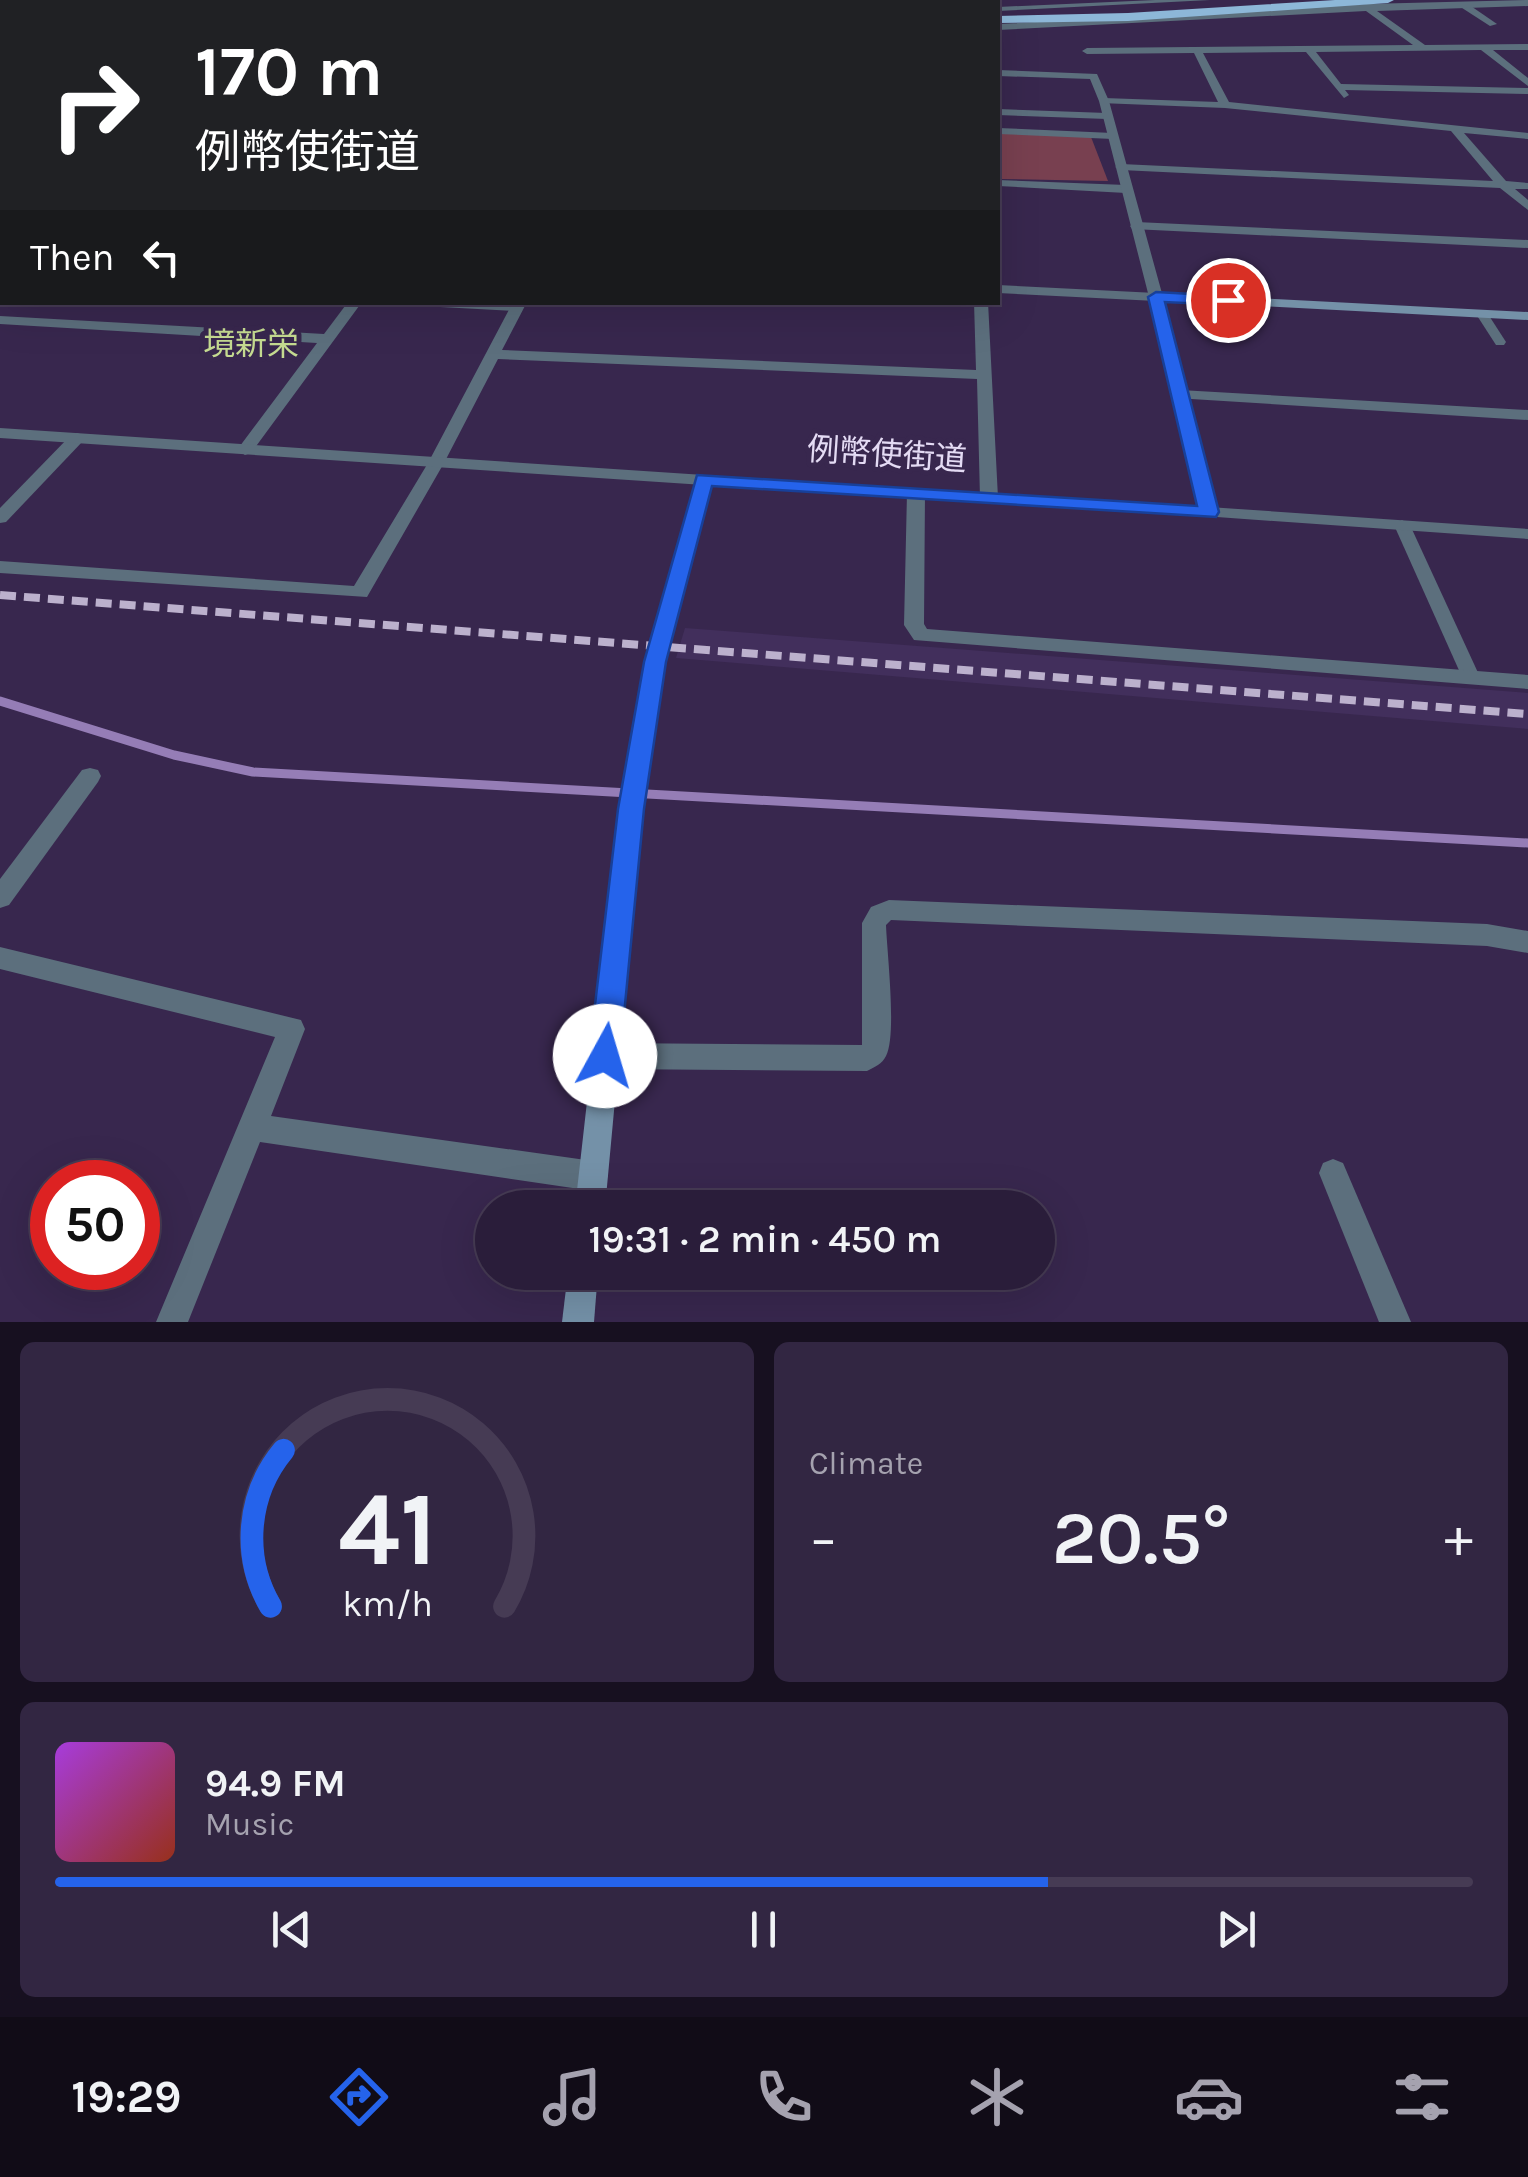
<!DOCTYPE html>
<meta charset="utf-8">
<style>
body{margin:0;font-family:Karla,"Noto Sans JP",sans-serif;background:#322642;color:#f1f3f6;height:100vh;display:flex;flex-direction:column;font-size:38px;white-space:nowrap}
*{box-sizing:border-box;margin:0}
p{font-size:32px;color:#a5a2af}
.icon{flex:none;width:55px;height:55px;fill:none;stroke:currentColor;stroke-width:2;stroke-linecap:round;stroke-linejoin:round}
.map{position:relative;height:1322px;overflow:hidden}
.details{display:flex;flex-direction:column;gap:20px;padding:20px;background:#171020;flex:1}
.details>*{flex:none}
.guide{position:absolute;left:0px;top:0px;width:1000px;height:305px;box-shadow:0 10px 40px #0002,0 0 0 2px #463b54;background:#202124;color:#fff;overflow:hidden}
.speed{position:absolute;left:30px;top:1160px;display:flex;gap:20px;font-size:50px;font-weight:700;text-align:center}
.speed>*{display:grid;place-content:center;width:130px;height:130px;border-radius:50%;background:#2a1d3a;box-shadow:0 10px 40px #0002,0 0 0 2px #463b54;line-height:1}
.speed .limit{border:15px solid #d22;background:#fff;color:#111}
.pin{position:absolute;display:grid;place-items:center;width:85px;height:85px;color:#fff;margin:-42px;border:5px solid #fff;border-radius:50%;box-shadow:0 2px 10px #0007}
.me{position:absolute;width:110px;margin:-55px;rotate:6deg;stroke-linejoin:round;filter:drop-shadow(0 0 8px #0008)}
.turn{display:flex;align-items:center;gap:35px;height:210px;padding:0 30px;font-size:45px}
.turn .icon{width:130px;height:130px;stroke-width:2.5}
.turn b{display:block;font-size:70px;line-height:85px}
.then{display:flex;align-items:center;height:95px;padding:0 30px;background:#0003;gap:20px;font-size:38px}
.big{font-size:75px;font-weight:600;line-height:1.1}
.details .card{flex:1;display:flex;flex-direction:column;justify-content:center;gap:15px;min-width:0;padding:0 35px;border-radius:15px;background:#322642}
.details .dial{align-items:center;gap:0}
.dial svg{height:260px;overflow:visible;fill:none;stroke:#463b54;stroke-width:7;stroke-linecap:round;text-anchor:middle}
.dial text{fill:#f1f3f6;stroke:none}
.song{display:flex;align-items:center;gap:30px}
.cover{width:120px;height:120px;border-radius:15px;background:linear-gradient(135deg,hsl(280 70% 55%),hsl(10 70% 35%))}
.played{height:10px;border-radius:5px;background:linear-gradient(90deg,#2563eb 70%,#463b54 70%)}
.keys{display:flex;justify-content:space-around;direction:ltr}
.heat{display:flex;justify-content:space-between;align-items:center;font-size:55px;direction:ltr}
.details .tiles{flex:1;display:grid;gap:20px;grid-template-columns:1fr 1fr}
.card:last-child{grid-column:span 2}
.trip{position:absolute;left:475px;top:1190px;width:580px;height:100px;border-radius:50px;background:#2a1d3a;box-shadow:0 10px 40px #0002,0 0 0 2px #463b54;font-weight:600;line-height:100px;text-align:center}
.tabs{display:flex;height:160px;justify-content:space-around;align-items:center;background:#110c17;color:#a5a2af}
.tabs .icon{width:70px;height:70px}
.tabs .on{color:#2563eb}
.tabs b{font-size:45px;color:#f1f3f6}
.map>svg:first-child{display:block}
</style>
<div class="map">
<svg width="1528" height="1322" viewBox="0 0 1528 1322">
<rect width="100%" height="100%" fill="#38274e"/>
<!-- built -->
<polygon fill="#422f5c" points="685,628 1528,693 1528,729 676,658"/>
<!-- green -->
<polygon fill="#784050" points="998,133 1091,137 1108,181 998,179"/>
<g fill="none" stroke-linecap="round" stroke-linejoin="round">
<!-- stream -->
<polyline stroke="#957db6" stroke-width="9" points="0,701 174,755 253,772 1528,843"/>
<!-- service -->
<g fill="#5c6f7d" fill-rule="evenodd">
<polygon points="453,0 535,0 538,2"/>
<polygon points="1155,0 1210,0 998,11 998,7"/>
<polygon points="1459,2 1465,2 1497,24 1490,26 1459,6"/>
<path d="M416,302C441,302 505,297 523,307L517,311L422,306Z"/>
<polygon points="1478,311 1486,311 1506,342 1504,345 1496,345 1476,314"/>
<polygon points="1402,520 1410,525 1480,677 1477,681 1471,683 1462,677 1394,525"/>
</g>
<!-- minor -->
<g fill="#5c6f7d" fill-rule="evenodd">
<polygon points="0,0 33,0 35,2 0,4"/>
<polygon points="1528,0 1528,6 1377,11 1425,45 1528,44 1528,50 1493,50 1528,78 1528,86 1481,50 1316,52 1341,84 1528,88 1528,94 1345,90 1349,95 1344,98 1306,52 1203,53 1229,102 1528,133 1528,139 1464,133 1506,181 1528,183 1528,189 1515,189 1528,200 1528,210 1500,188 1121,170 1115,167 1121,164 1493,181 1451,131 1225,108 1100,103 1104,98 1218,102 1194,53 1087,54 1082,51 1087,48 1413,45 1366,11 998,30 998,24 1366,4"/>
<polygon points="998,109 1107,113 1112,116 1107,119 998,115"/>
<polygon points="998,128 1113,133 1118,136 1113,139 998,134"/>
<polygon points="998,180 1126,185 1132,189 1126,193 998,186"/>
<polygon points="1136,222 1528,240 1528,248 1132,229 1130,226"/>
<rect x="0" y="264" width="2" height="8"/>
<polygon points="998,285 1156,293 1163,297 1156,301 998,293"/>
<polygon points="348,302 362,302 251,453 245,455 237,450 317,343 0,324 0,316 324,334"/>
<polygon points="513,302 527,302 502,350 976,370 974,302 988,302 998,498 989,503 980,498 977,379 498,359 444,463 367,597 0,573 0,561 354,586 428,463"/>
<polygon points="1180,390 1528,410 1528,420 1175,398 1175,392"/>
<polygon points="77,433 83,435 83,441 6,522 0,523 0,508 71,435"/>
<polygon points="916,488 925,493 924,624 927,629 1528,675 1528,689 914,640 904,625 907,493"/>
<polygon points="1209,507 1528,529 1528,539 1203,516 1200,512 1203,508"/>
<polygon points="90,768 98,770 101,776 98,782 9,905 0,908 0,879 82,770"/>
<path d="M889,900L1487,924L1528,931V953L1487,946L891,920L886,925C887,952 897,1036 886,1056C882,1064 875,1067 867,1071L605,1069L595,1065L592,1056L595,1047L605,1043L862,1045V923L871,907Z"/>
<polygon points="0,947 301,1020 305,1029 271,1116 593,1161 603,1166 608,1176 603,1186 593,1191 260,1142 188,1322 156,1322 275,1037 0,969"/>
<polygon points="1333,1159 1343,1163 1411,1322 1379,1322 1319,1173 1323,1163"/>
</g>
<!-- tertiary -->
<g fill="#5c6f7d" fill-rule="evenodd">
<polygon points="998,70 1097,74 1109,101 1163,297 1161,300 1149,297 1099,101 1090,79 998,76"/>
<polygon points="0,428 704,475 712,480 704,485 0,438"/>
</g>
<!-- secondary -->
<g fill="#7491a8" fill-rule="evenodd">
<polygon points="2,60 2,66 0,67 0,61"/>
<polygon points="1156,293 1528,312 1528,320 1164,301 1218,512 1209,517 711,485 665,662 642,809 605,1208 575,1208 620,809 645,662 696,480 704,475 1199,506 1149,297"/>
<polygon points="568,1272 598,1272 594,1322 562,1322"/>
</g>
<!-- trunk -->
<g fill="#8db7d8" fill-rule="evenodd">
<polygon points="94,0 184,0 186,2 96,2"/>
<polygon points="265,0 341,0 343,2 267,2"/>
<polygon points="1335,0 1394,0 1388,3 1128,21 998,23 998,16 1128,13"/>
</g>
<!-- rail -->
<polyline stroke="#bcb1cd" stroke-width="8" stroke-dasharray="16 8" stroke-linecap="butt" points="0,595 1528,714"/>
</g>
<!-- route -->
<polygon fill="#2563eb" stroke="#184099" stroke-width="2.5" points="1156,292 1228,296 1236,300 1228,305 1165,302 1219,512 1216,517 712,486 666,662 644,809 620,1056 616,1066 605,1070 594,1066 589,1056 618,809 644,662 697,475 1197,506 1148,297"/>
<g text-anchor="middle" stroke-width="10" stroke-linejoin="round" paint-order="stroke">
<!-- far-quarter labels -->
<g font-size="32" fill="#c5db91" stroke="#38274e">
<text x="251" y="355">境新栄</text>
</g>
<!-- street labels -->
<g font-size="32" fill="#e4dbf4" stroke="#38274e">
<text transform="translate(887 454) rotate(4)" y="11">例幣使街道</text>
</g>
</g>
</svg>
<div class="speed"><div class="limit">50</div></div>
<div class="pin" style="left:1228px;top:300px;background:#d93025"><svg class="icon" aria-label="arrive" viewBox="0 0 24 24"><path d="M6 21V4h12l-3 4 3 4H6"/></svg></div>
<svg class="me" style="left:605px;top:1056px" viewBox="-20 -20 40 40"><circle r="19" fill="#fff"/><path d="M0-13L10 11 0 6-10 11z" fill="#2563eb"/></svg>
<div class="trip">19:31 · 2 min · 450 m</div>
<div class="guide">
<div class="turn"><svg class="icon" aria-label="right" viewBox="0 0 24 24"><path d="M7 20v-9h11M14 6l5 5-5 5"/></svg><div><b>170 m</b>例幣使街道</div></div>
<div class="then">Then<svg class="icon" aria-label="left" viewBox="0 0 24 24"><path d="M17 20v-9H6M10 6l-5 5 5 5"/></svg></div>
</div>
</div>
<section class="details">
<div class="tiles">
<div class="card dial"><svg viewBox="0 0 100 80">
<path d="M14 69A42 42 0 1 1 86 69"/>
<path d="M14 69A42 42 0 0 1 18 21" stroke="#2563eb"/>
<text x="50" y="56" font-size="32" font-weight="700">41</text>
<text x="50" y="72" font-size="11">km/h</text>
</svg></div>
<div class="card"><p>Climate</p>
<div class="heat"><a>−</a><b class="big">20.5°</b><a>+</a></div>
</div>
<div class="card">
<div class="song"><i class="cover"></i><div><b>94.9 FM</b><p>Music</p></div></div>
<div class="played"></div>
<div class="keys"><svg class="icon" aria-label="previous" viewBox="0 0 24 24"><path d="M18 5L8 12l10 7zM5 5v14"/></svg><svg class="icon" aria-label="pause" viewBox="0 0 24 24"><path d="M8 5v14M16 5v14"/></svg><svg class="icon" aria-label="next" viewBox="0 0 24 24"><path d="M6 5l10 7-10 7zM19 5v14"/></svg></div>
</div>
</div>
</section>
<nav class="tabs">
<b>19:29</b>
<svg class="icon on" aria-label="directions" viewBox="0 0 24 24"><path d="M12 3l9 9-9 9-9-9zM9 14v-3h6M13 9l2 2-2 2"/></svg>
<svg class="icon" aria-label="music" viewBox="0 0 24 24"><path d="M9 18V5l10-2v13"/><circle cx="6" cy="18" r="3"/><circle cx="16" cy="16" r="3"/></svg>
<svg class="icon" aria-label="phone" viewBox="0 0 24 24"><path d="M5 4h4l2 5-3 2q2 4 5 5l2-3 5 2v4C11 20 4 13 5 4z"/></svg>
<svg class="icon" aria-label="climate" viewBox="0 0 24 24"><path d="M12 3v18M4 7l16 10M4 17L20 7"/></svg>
<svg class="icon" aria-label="car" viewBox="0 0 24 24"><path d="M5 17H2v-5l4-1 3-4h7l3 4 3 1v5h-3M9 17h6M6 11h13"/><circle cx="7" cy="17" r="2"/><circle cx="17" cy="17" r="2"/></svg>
<svg class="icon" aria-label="filters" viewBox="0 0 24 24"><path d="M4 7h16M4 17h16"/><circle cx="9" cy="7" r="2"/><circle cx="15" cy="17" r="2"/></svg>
</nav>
